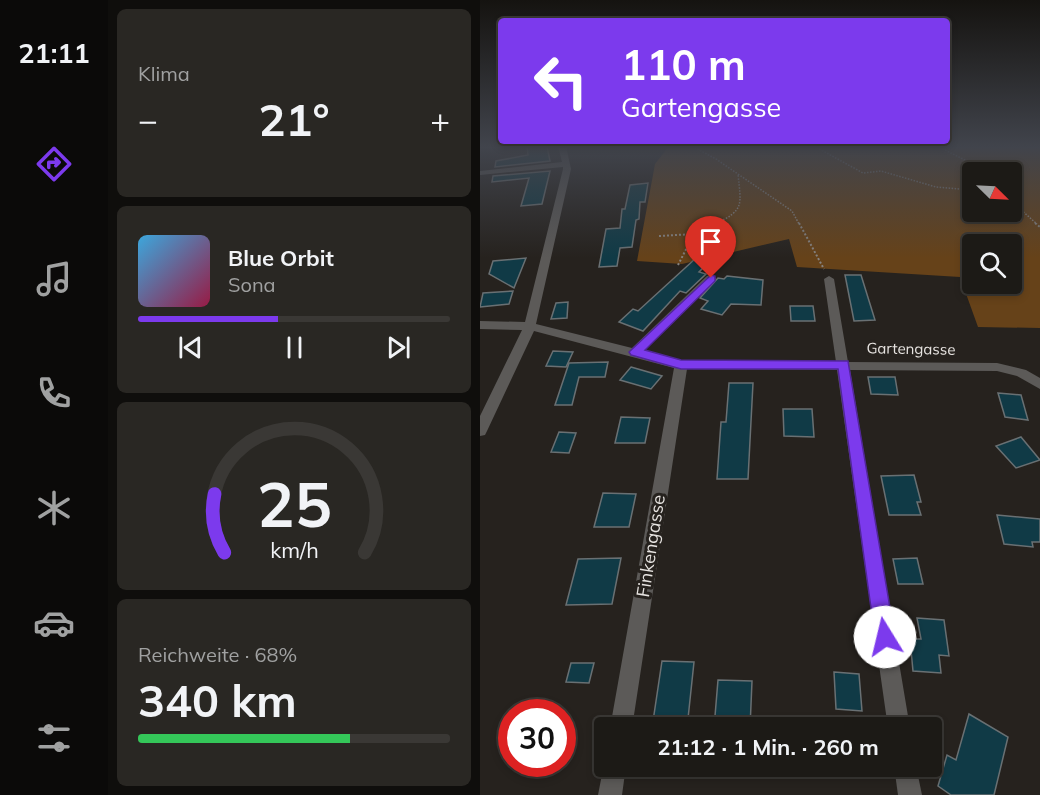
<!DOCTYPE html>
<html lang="de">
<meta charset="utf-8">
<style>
body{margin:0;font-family:Mulish,sans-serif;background:#292723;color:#f1f3f6;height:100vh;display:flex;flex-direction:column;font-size:22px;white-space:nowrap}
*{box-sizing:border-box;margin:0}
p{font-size:20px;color:#a0a1a1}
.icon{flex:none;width:33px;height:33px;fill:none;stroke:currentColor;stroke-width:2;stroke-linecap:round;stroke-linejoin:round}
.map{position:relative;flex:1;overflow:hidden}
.details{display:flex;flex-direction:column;gap:9px;padding:9px;background:#0f0e0c;width:372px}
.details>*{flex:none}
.banner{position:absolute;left:18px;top:18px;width:452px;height:126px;border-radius:6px;box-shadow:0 3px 9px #0003,0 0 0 2px #3a3835;background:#7c3aed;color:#fff;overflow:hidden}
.needle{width:39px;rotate:114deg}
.controls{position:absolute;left:482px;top:162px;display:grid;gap:12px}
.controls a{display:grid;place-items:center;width:60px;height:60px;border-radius:6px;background:#1c1a16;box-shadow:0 3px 9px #0003,0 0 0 2px #3a3835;font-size:30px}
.speed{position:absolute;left:18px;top:699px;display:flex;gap:12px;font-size:30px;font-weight:700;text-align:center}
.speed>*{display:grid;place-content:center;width:78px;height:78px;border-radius:50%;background:#1c1a16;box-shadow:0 3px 9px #0003,0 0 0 2px #3a3835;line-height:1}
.speed .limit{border:9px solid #d22;background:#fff;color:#111}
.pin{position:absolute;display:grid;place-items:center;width:51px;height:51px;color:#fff;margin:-62px -26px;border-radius:50% 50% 50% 0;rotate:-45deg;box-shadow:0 0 6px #0007}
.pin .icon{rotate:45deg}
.me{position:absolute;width:66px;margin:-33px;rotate:351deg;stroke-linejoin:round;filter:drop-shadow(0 0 4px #0008)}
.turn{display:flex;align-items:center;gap:21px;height:126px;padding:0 24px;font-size:27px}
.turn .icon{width:78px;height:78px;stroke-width:2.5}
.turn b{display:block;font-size:42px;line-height:51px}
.big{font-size:45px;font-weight:700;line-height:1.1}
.details .card{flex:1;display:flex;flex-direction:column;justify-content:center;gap:9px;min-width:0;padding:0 21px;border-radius:9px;background:#292723}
.details .dial{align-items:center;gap:0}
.dial svg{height:156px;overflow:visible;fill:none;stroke:#3a3835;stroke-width:7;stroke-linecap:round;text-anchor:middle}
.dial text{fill:#f1f3f6;stroke:none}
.song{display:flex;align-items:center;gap:18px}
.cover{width:72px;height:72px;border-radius:9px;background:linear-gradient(135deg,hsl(200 70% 55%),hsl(340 70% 35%))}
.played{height:6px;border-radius:3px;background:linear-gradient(90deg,#7c3aed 45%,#3a3835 45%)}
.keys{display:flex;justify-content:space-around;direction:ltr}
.heat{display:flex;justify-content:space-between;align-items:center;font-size:33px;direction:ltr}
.charge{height:9px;border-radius:4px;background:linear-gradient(90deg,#34c759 68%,#3a3835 0)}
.trip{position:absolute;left:114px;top:717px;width:348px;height:60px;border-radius:6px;background:#1c1a16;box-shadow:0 3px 9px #0003,0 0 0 2px #3a3835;font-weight:700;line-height:60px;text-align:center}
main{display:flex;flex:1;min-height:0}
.dock{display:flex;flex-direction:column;width:108px;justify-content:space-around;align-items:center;background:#0b0a09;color:#a0a1a1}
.dock .icon{width:42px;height:42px}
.dock .current{color:#7c3aed}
.dock b{font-size:27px;color:#f1f3f6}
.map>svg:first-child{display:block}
</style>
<main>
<nav class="dock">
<b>21:11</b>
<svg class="icon current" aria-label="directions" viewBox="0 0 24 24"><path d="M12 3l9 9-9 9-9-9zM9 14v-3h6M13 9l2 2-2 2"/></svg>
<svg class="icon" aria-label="music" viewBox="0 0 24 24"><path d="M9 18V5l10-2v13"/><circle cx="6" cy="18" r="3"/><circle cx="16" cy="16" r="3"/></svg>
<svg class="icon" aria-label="phone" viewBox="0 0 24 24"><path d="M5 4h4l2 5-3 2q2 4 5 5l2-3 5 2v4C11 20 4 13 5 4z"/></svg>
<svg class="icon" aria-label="climate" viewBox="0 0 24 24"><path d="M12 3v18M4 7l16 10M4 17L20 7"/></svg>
<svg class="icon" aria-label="car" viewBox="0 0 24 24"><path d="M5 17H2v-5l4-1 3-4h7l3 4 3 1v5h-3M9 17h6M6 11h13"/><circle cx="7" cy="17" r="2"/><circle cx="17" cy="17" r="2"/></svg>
<svg class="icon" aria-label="filters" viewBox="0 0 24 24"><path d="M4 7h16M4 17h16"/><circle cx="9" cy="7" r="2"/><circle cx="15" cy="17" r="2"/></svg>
</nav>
<section class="details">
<div class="card"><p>Klima</p>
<div class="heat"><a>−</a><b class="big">21°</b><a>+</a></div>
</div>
<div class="card">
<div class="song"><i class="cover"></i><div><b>Blue Orbit</b><p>Sona</p></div></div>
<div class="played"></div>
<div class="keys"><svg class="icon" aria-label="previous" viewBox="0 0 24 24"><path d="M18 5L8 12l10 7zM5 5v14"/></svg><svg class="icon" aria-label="pause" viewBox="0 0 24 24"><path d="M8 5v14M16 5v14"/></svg><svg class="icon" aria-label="next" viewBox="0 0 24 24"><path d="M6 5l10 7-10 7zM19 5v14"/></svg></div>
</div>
<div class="card dial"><svg viewBox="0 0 100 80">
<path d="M14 69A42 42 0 1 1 86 69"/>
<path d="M14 69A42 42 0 0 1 9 39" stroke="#7c3aed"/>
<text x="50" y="56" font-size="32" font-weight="700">25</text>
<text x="50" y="72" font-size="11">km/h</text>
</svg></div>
<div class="card"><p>Reichweite · 68%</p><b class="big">340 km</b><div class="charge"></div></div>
</section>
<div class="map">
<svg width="560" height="795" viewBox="0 0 560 795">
<rect width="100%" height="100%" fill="#26221e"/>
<!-- forest -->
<path fill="#664219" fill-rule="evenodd" d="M189,146H560V328L498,327L480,277L317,267L309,239L202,264L157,261L175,164ZM492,172H531V212H492ZM492,244H531V284H492Z"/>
<!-- building -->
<g fill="#103a46" stroke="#697073" stroke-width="1.5">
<polygon points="47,146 67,146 70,161 15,167 16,161 48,155"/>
<polygon points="70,171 62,204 41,206 49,178 12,182 13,176"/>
<polygon points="168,183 165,202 160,202 159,219 156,220 152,247 140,248 137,266 119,267 126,229 140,228 142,209 145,209 150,185"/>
<polygon points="46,258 34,288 9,274 13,261"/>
<polygon points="216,258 224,267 219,272 226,274 206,293 200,291 163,331 139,322 153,309 158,311"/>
<polygon points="365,275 381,275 395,320 374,321"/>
<polygon points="247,276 283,280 281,305 251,304 242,315 221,309 228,301 220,298 238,278 244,279"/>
<polygon points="33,291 29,304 0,307 3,293"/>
<polygon points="88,302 87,318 71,319 76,303"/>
<polygon points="310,306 333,306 335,321 311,321"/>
<polygon points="73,351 93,352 86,367 66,366"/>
<polygon points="128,362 125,377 99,377 92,405 75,405 89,363"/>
<polygon points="151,367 182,376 171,389 140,380"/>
<polygon points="388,377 415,377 418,395 391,394"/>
<polygon points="249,383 273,383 268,479 237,479 241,422 246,422"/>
<polygon points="518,393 541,395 548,420 525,417"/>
<polygon points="303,409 332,409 334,437 304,436"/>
<polygon points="141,417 170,418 165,443 135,443"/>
<polygon points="79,432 96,433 89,453 71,452"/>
<polygon points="541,437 560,460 536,468 516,446"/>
<polygon points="434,475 441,502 437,502 441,515 409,515 401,476"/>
<polygon points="123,493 156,494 149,527 114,527"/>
<polygon points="517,515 560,519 560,542 552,542 553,547 524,544"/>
<polygon points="141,558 132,604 86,605 98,559"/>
<polygon points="437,558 443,584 418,584 413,559"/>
<polygon points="437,618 464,620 469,656 459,655 461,673 433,671 430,639 441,639"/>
<polygon points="182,661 214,662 207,728 172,728"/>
<polygon points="91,663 114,663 109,683 86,682"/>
<polygon points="354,672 379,674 382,711 356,709"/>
<polygon points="238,680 272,681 270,728 234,728"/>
<polygon points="489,714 528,737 514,795 471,795 458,786 467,755 476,760"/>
</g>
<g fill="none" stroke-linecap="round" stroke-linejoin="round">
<!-- path-far1 -->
<g stroke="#878380" stroke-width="1.5" stroke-dasharray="1.5 1.5" stroke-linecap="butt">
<polyline points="212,146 236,159 312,211 319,224"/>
<polyline points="334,146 383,173 401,171 456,187 492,190"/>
<polyline points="457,146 509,172"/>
<polyline points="531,185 539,208 557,224"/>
<path d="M235,224C265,210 261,205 258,174"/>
</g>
<!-- path -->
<g stroke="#878380" stroke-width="2" stroke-dasharray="2 2" stroke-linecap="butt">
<polyline points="319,223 344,269"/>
<polyline points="555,223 560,227"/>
<polyline points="179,236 214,234 238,223"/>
<polyline points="198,265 214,234"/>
</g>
<!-- minor -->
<g fill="#5c5a58" fill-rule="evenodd">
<polygon points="78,146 86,146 91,169 56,324 152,348 227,276 231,275 236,278 235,280 164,351 201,361 356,362 344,279 349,276 354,279 368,362 517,363 546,370 560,378 560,389 537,376 517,371 370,370 430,728 408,728 357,370 207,369 152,728 130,728 194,368 54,331 7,431 5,435 0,436 0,416 42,330 0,329 0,321 45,322 83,169 83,167 0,175 0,171 82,162"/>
<polygon points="124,764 124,766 146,766 142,795 118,795"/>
<polygon points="414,766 436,766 442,795 418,795"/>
</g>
</g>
<!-- sky -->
<linearGradient id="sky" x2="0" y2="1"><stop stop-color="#151310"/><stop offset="0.57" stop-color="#41444c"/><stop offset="1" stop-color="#41444c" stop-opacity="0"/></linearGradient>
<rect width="560" height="258" fill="url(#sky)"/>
<!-- route -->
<polygon fill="#7c3aed" stroke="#51269a" stroke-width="1.5" points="231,275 235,276 235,281 165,350 201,360 368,361 415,637 412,644 405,646 398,644 395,637 358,369 201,369 151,355 149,352"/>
<g text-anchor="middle" stroke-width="6" stroke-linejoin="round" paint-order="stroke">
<!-- street labels -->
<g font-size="15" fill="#e7e4e1" stroke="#26221e">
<text transform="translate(431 349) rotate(1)" y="5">Gartengasse</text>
</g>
<!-- near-street labels -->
<g font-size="18" fill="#e7e4e1" stroke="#26221e">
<text transform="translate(171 546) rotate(-81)" y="6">Finkengasse</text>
</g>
</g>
</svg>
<div class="controls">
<a><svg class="needle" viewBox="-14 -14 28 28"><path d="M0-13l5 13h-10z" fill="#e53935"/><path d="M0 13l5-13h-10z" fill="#a0a1a1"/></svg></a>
<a><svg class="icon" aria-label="search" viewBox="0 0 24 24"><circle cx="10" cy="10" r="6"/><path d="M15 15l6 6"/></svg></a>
</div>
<div class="speed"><div class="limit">30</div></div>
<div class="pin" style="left:231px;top:278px;background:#d93025"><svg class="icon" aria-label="arrive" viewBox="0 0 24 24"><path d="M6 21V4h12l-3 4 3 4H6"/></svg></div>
<svg class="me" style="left:405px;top:637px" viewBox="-20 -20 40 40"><circle r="19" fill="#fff"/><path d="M0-13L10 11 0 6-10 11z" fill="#7c3aed"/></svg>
<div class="trip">21:12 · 1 Min. · 260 m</div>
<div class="banner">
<div class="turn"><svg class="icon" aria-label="left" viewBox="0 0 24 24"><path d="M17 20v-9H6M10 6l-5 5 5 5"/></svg><div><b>110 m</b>Gartengasse</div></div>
</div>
</div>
</main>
